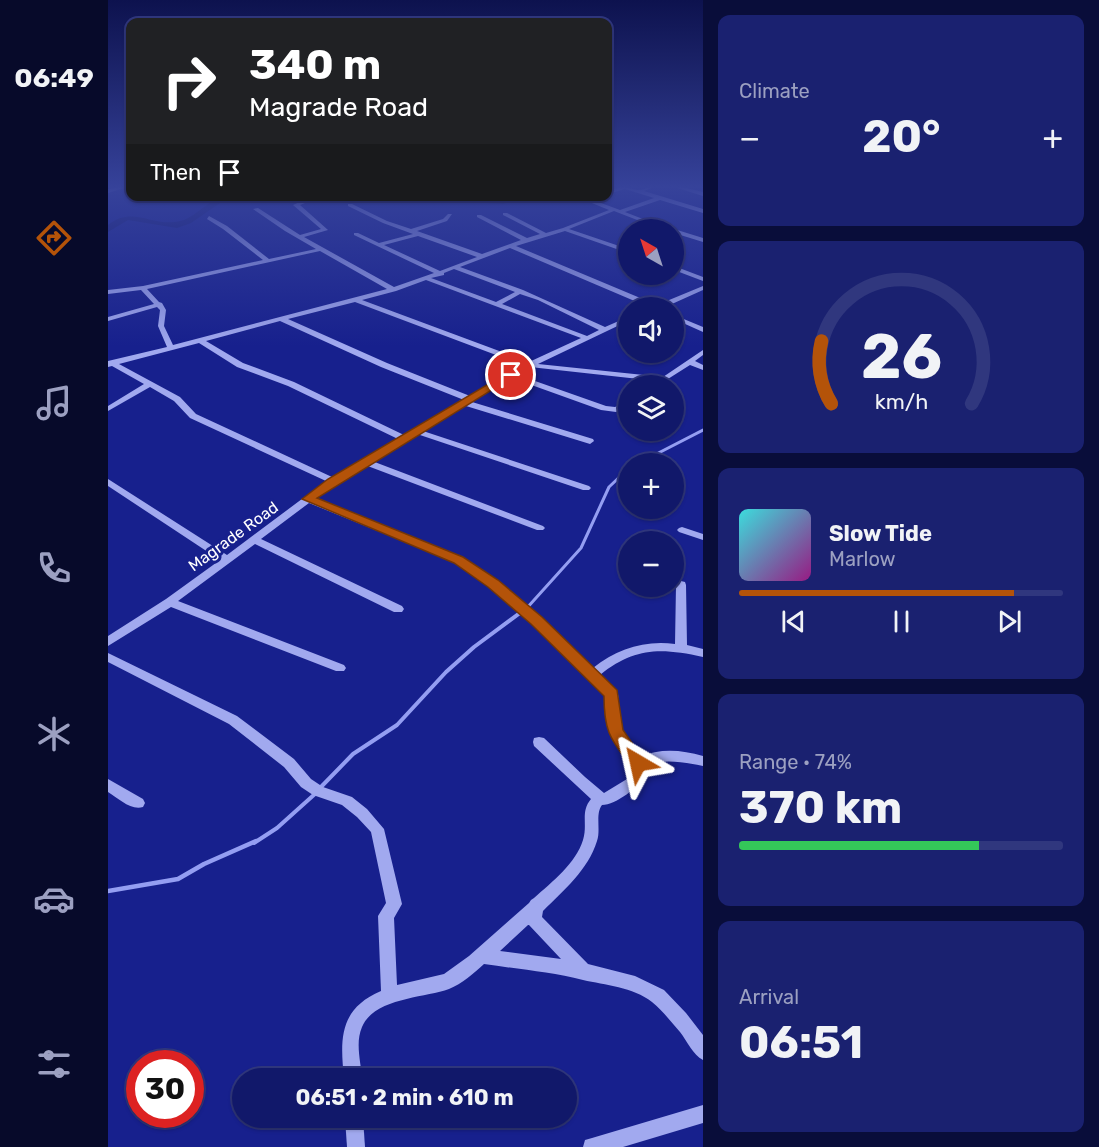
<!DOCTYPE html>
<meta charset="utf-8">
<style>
body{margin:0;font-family:Rubik,sans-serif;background:#1a2170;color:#f1f3f6;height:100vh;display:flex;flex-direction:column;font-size:22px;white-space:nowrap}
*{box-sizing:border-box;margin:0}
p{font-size:20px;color:#9ca0c1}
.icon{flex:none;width:33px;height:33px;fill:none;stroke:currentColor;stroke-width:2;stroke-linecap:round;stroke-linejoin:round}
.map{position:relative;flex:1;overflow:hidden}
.sheet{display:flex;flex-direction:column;gap:15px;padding:15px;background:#090d3a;width:396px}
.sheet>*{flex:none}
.hud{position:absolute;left:18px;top:18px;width:486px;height:183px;border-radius:12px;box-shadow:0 2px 4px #0004,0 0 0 2px #30377e;background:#202124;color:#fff;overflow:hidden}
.needle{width:39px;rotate:321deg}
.fabs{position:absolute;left:510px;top:219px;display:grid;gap:12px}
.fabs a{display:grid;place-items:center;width:66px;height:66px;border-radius:50%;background:#11186a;box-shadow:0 2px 4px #0004,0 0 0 2px #30377e;font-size:30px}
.speed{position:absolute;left:18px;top:1050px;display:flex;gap:12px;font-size:30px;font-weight:700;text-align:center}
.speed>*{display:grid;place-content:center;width:78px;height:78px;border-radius:50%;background:#11186a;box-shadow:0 2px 4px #0004,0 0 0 2px #30377e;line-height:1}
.speed .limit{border:9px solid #d22;background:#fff;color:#111}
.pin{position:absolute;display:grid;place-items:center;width:51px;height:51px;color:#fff;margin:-26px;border:3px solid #fff;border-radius:50%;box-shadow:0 2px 6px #0007}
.me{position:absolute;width:66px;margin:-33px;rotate:324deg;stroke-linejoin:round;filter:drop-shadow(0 0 4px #0008)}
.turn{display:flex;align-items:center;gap:21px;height:126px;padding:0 24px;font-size:27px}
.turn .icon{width:78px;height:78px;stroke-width:2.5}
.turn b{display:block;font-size:42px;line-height:51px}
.then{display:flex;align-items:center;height:57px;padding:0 24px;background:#0003;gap:12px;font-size:22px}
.big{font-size:45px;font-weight:700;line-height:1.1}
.sheet .widget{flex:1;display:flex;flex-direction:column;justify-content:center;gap:9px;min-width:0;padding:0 21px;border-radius:12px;background:#1a2170}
.sheet .dial{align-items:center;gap:0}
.dial svg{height:156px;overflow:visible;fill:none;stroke:#30377e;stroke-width:7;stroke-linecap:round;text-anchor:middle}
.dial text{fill:#f1f3f6;stroke:none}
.song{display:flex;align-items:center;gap:18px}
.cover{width:72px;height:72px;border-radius:9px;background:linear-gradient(135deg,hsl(180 70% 55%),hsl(310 70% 35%))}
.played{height:6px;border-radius:3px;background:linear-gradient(90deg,#b45309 85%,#30377e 85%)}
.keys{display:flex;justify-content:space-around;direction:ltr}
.heat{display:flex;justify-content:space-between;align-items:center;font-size:33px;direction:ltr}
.charge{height:9px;border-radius:4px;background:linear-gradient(90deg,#34c759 74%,#30377e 0)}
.trip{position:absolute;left:124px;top:1068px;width:345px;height:60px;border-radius:30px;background:#11186a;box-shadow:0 2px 4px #0004,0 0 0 2px #30377e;font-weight:700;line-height:60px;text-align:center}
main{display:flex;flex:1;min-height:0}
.dock{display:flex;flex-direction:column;width:108px;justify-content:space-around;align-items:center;background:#070a2a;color:#9ca0c1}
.dock .icon{width:42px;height:42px}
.dock .current{color:#b45309}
.dock b{font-size:27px;color:#f1f3f6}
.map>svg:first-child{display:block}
</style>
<main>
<nav class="dock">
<b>06:49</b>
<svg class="icon current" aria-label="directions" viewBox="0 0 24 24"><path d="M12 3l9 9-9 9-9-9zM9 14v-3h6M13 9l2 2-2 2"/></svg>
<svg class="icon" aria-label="music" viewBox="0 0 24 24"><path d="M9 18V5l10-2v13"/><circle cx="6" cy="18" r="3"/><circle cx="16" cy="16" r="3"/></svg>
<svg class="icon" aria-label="phone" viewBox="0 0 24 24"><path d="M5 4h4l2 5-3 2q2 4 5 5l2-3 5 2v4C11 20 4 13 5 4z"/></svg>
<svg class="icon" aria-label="climate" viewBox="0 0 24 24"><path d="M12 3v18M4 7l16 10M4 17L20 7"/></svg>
<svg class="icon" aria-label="car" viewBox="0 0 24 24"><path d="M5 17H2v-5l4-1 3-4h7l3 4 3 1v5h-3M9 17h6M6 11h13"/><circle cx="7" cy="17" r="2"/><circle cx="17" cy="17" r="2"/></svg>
<svg class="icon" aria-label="filters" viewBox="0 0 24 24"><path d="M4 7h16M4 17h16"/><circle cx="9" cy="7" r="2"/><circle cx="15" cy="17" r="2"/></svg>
</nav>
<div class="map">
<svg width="595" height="1147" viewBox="0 0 595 1147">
<rect width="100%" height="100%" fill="#17208d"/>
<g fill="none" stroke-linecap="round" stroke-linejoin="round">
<!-- stream-far2 -->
<g stroke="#949ef2" stroke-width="3">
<polyline points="529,464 595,430"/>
<polyline points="418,609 473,548 501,487 520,469"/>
</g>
<!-- stream-far1 -->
<g stroke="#949ef2" stroke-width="4">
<polyline points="212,788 245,754 289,725 338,672 366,647 420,607"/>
<polyline points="146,843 169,828 208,793"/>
</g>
<!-- stream -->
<polyline stroke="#949ef2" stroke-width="4.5" points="0,891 70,879 96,864 148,841"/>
<!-- river -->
<g fill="#0e156a" fill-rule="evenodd">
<path d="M116,196H131L112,203L83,223L69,228L20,220L0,232V225C24,206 41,225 67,222C85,221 98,201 116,196Z"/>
<polygon points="271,196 394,200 417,196 395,204"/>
</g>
<!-- minor -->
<g fill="#a1a9ef" fill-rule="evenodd">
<polygon points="15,186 22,186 0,193 0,189"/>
<path d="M510,186C517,186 523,189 530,190C536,190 542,186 549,186L536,191L595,209V213L552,200L517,212L563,230H555L506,211L461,229L520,249V253L457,231L408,246L549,305L595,286V290L555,308H543L402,248L352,267L415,290L497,327L520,317V321L430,364L555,377L595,350V355L587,361L595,365V370L582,365L552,384H549V381L422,367L410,375L498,406L507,407L520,401V406L508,412L493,410L404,378L364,402L485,439L486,441L482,444L358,406L315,431L481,486L483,488L481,490H475L309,434L264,461L435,526L437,528L435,530H429L257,465L227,483L207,498L354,558C403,586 444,629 485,668C509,649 536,640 567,644L568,585L573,581L577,582L578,585L579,645L595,649V657C553,648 527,647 492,675L510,694L513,728L531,757C553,748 573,750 595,756V766C575,762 555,758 536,766L538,774C531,787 508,805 494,805C487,814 493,830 489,841C480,870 456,890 435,911L434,917L480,964L527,976L556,990L578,1013L595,1035V1060C585,1055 579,1041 572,1032C563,1022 555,1011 544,1002C525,987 497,985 475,980C443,972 409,969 376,964C366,973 354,984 341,989C316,998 266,998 254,1027C247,1043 253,1063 254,1078H236C232,1039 231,1009 273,991L270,916L278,903L263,832L249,817L234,805L205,795L193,787L176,767L121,724L0,662V653L129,716L186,759L203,779L215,787L244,797L259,809L276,829L294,904L286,918L289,985L336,974L361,956L421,903L423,900L426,898C444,882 468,863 475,840C480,824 472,812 483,799L426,746L425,742L426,738L431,737L436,738L477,777L496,793L519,779L524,773L523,768L500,728L498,696C451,650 403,596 346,562L201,503L153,539L294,606L296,609L294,612H286L147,544L70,601L236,665L238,668L236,671H228L63,607L0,646V636L58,599L112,560L0,486V479L119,555L218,481L82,418L66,401L42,387L0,411V406L36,384L4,366L0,367V361L59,347L50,326L52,310L49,307L0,321V317L46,304L33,290L0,294V290L35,286L155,260L115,229L99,219L101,216L119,226L161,259L208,249L177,231L145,209L150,208L192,235L213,229L185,205L205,196L207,197V199L192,205L220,230L196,237L286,287L326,273L246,235V233H250L271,243L305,234L275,223L240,206V204H244L279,221L303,229L335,219L340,214H344L339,221L309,231L374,254L413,240L369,217V215H373L419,238L432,234L395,215V213H399L438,233L455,228L501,210L479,201V199L483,196H489L485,200L512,210L546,198L517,189L500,194V191L512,187ZM310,236L369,257L332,271L276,245ZM212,251L279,289L65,345L56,326L58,310L54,303L51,302L39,289ZM346,269L407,292L388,302L323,278L336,275V273ZM318,280L473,338L421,362L254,300L288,291ZM412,294L430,300L491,330L479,336L394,304ZM247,302L415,365L362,396L279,363L180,319ZM172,321L273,367L356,400H352L351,403L296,435L186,382L135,363L98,341ZM91,343L129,367L180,386L290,439L224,477L88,414L72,397L11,364ZM420,925H421L453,959L392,951Z"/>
<polygon points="563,186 570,186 595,192 595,196"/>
<polygon points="566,229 595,238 595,242 566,233"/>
<polygon points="566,266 595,277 595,281 566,270"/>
<polygon points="566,315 595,327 595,332 566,319"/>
<polygon points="574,527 595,534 595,540 571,532 569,530 571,528"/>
<path d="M0,779L35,799L37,803L35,807C23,811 10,798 0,792Z"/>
<polygon points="595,1105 595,1123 515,1147 475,1147 477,1140 484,1138"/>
<polygon points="237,1118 255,1118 257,1147 239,1147"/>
</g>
</g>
<!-- sky -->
<linearGradient id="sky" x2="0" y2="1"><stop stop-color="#0d124e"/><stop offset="0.54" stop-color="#36429a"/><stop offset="1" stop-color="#36429a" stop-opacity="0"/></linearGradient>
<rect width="595" height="346" fill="url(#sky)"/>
<!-- route -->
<path fill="#b45309" stroke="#753606" stroke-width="1.5" d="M399,373L408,375L209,498L355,557L390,580L434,617L509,690L515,730L538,763L536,768H524C503,739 496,733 496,696L423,624L380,587L346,563L194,499L220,479Z"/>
<g text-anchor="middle" stroke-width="6" stroke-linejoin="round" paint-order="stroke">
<!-- street labels -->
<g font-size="16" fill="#fff" stroke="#17208d">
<text transform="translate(125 536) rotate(-36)" y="6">Magrade Road</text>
</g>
</g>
</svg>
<div class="fabs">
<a><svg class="needle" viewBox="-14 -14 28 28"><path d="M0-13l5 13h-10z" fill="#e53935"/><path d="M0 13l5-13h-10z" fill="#9ca0c1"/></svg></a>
<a><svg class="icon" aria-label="sound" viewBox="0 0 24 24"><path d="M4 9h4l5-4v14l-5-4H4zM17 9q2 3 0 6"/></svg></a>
<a><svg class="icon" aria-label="layers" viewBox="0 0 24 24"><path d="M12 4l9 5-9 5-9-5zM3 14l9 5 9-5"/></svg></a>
<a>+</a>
<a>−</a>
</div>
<div class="speed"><div class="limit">30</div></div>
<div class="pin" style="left:403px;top:375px;background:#d93025"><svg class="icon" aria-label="arrive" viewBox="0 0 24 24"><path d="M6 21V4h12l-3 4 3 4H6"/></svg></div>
<svg class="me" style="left:530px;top:763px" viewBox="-20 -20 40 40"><path d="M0-17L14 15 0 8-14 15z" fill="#b45309" stroke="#fff" stroke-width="4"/></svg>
<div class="trip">06:51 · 2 min · 610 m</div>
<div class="hud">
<div class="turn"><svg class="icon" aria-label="right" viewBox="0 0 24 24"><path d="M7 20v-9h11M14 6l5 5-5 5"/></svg><div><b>340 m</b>Magrade Road</div></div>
<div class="then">Then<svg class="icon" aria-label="arrive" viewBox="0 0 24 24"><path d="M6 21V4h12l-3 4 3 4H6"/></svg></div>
</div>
</div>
<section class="sheet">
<div class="widget"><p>Climate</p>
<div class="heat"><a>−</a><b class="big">20°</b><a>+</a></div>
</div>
<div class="widget dial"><svg viewBox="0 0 100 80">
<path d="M14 69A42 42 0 1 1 86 69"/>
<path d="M14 69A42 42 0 0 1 9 37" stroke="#b45309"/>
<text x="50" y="56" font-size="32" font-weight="700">26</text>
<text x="50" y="72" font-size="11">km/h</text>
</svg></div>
<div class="widget">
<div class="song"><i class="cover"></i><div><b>Slow Tide</b><p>Marlow</p></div></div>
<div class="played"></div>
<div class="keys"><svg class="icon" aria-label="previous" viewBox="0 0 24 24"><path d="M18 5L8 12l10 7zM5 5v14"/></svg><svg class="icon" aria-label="pause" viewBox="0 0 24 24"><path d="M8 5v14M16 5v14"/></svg><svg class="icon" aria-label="next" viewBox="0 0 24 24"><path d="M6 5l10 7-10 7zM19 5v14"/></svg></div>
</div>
<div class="widget"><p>Range · 74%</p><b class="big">370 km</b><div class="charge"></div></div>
<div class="widget"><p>Arrival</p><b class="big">06:51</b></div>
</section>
</main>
